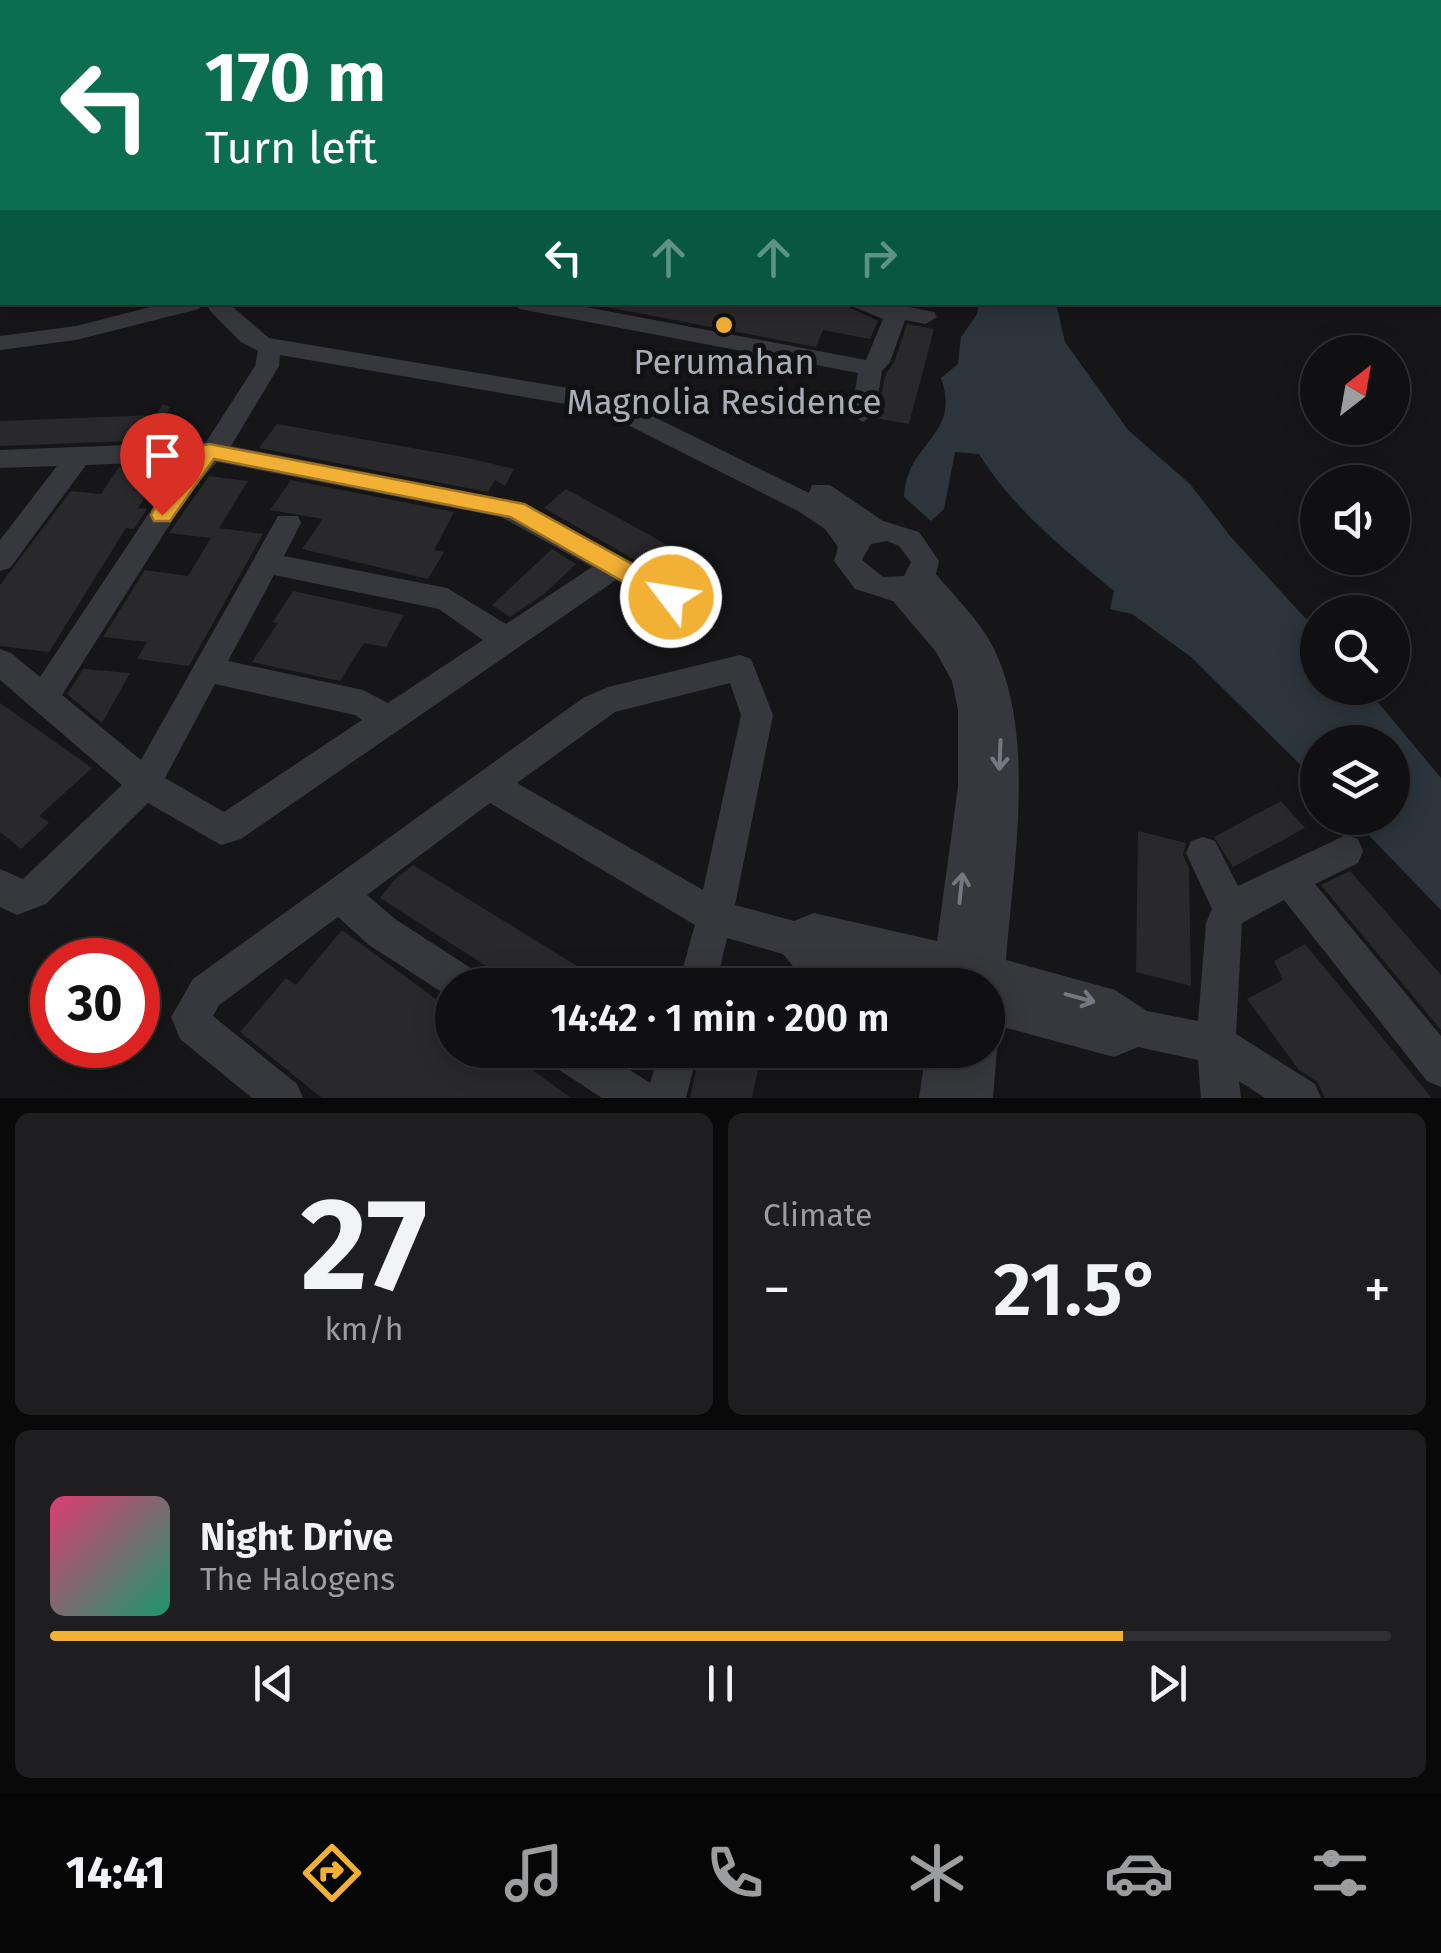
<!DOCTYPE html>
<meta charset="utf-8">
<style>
body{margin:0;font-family:"Fira Sans",sans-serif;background:#1e1e20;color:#f1f3f6;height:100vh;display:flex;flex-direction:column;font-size:38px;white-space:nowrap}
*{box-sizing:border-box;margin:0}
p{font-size:32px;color:#9c9d9f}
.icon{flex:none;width:55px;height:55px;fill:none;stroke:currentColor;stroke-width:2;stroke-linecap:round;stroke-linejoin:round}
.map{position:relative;height:1098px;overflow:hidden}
.panel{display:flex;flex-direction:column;gap:15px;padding:15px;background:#09090a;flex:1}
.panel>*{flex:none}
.banner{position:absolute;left:0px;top:0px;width:1442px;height:305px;box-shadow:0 5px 25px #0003,0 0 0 2px #303032;background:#0b6e4f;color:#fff;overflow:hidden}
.needle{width:65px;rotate:31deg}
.fabs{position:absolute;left:1300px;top:335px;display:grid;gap:20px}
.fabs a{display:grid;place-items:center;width:110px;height:110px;border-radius:50%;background:#101012;box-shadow:0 5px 25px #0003,0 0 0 2px #303032;font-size:50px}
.speed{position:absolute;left:30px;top:938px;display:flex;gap:20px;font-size:50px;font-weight:700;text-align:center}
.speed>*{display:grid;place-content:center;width:130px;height:130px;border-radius:50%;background:#101012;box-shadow:0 5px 25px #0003,0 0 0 2px #303032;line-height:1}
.speed .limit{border:15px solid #d22;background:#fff;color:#111}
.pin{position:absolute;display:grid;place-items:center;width:85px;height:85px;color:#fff;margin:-102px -42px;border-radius:50% 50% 50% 0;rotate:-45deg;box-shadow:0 0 10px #0007}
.pin .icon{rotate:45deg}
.me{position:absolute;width:110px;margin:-55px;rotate:301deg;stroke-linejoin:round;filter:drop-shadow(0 0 8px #0008)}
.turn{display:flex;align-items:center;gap:35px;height:210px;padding:0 40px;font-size:45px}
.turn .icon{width:130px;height:130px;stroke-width:2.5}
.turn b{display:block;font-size:70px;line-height:85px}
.lanes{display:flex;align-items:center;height:95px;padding:0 40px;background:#0003;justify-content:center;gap:50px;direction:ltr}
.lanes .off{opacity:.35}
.big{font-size:75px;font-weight:600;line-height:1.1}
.panel .tile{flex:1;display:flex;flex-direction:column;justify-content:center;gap:15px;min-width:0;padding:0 35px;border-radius:15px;background:#1e1e20}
.panel .dial{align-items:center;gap:0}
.dial b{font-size:130px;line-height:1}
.song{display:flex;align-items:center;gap:30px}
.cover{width:120px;height:120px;border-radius:15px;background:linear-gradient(135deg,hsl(340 70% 55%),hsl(160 70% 35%))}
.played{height:10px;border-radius:5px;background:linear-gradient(90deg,#f2b134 80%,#303032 80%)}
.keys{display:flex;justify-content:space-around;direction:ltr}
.heat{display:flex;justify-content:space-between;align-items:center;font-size:55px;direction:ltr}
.panel .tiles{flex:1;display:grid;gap:15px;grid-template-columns:1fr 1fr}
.tile:last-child{grid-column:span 2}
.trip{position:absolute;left:435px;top:968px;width:570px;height:100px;border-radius:50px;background:#101012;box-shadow:0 5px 25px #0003,0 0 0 2px #303032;font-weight:600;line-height:100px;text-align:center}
.tab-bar{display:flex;height:160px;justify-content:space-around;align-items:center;background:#060607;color:#9c9d9f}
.tab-bar .icon{width:70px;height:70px}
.tab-bar .active{color:#f2b134}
.tab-bar b{font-size:45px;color:#f1f3f6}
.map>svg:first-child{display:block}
</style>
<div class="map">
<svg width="1441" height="1098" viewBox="0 0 1441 1098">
<rect width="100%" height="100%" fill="#161618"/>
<!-- water -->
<g fill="#2c353c">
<polygon points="1033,0 1441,0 1441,108 1440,2"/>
<path d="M979,303H1056L1065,342L1128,430L1190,484L1230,536L1317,631L1318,688H1366L1441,778V910L1352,818H1392V742H1318L1317,781L1191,657L1132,614L1110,609L1114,591C1064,549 1014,510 979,454L955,452L944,509L931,521L904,497C906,441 962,437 941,378L958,364L961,337L977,314Z"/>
</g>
<!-- building -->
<g fill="#29292c">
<polygon points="601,302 838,302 878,321 870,339 823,330 816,347 601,306"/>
<polygon points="907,324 934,329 909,424 876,418 886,373 894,363"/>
<polygon points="163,404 170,407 156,440 0,446 0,421 156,415"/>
<polygon points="277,424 463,457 514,469 505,486 495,480 488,492 259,448"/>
<polygon points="145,466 144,469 161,470 138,508 147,509 134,529 126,528 49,652 0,646 0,585 71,491 101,494 119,467"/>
<polygon points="209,476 248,481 219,528 263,534 189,666 137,659 147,642 103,637 145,570 188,576 211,538 169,533"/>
<polygon points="291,480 454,512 434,550 444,552 428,579 302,549 323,519 270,510"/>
<polygon points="566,489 671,547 651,569 544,508"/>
<polygon points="552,549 576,564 544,594 510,617 492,605"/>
<polygon points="293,591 404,615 386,647 364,643 340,681 252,662 278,623 273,622"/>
<polygon points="83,669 130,673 102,723 67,694"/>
<polygon points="0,703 92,768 39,816 49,823 21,849 0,832"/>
<polygon points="1281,801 1305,828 1233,867 1214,837"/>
<polygon points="1138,831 1186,843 1183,855 1189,868 1191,986 1136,972"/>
<polygon points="413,865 608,985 516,985 380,898 394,880"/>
<polygon points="1350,871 1441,975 1441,1030 1321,885"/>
<polygon points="342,930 452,1011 452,1050 505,1050 571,1098 322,1098 240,1032 286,978 296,985"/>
<polygon points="1305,944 1432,1098 1325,1098 1317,1081 1299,1070 1247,999 1283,980 1274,961"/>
<polygon points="701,1050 759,1064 752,1098 690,1098"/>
</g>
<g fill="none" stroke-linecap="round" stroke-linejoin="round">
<!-- minor -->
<g fill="#37383d" fill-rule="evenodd">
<polygon points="684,0 708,0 710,2 686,2"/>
<polygon points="821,0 846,0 848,2 823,2"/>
<polygon points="938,0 962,0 964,2 940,2"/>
<rect x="1440" y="115" width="1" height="11"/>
<rect x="1440" y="141" width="1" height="12"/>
<polygon points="170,302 202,304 199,309 76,340 0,350 0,336 76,326"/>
<path d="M211,302H227L269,338L580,390L632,406L809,493L812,485H830L883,521L919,532L939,561L936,574C956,598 979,620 993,647C1037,734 1013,866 1006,960L1115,990L1147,1011L1198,1021L1206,923L1212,909L1186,853L1191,841L1203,837L1215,841L1238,886L1346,835L1358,839L1363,851L1358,863L1315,884L1441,1036V1087L1427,1081L1284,900L1242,923L1236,1034L1315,1084L1321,1098H1265L1239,1081L1241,1098H1201L1198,1060L1138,1047L1114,1057L988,1023V985H931L932,977L922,974L927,985H841L797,971L783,954L727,938L716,985H678L695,925L490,803L367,895L395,919L477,972L483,985H452L451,998L369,945L338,917L219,1005L213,1016L297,1084L303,1098H252L180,1039L171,1017L193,979L583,698L608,687L740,655L751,659L773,715L735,905L794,921L814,913L937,941L958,787V710L952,681L936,652L893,601L855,589L834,561L838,547L825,529L798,511L614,418L577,406L280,355L279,366L231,446L516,501L681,589L685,597L681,605L671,608L616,580L241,839L221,845L148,803L46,904L17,915L0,907V869L23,879L122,785L0,680V649L11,653L40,677L173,477L188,461L86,465L10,568L0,571V540L57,466L0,468V450L206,442L255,366L258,351L241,342L211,312L208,307ZM217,462L501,517L592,567L506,624L447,588L284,556L301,523L298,516H278L141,760L62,695L191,491ZM887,541L899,546L911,562L904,576L883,577L862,560L871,544ZM274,575L439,609L483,640L388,703L363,690L228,661ZM730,683L741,715L703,890L517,783L615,712ZM215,684L355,715L362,720L224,812L165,778Z"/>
<polygon points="509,302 559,302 866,360 883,319 842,302 885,302 934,312 937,317 926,324 905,320 890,362 882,371 875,414 863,422 851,414 858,373 520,309"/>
<polygon points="988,1035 997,1050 993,1098 919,1098 926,1050 988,1050"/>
<polygon points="545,1050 599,1050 650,1083 660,1050 698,1050 686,1098 602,1098 550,1064"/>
</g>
<!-- major -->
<g stroke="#53555c" stroke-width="35">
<polyline points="330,2 334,0"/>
<polyline points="0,86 2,85"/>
</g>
</g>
<!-- one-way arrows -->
<defs><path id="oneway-shaft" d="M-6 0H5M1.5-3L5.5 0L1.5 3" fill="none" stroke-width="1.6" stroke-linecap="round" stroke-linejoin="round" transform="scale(2.5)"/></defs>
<g stroke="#757881">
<use href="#oneway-shaft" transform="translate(1000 755) rotate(92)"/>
<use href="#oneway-shaft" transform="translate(961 888) rotate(-84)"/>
<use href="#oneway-shaft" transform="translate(1080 998) rotate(15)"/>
</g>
<!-- route -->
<polygon fill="#f2b134" stroke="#9d7322" stroke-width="2.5" points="209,444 524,504 679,590 683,597 679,604 662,604 510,517 214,459 170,521 154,521 151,515 154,509 201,446"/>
<!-- markers -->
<circle fill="#f2b134" stroke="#111113" stroke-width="4" cx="724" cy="325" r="10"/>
<g text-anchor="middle" stroke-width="10" stroke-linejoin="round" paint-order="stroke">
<!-- poi labels -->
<g font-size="35" fill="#a8adb8" stroke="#111113">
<text x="724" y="374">Perumahan<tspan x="724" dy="40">Magnolia Residence</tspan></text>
</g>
</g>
</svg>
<div class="fabs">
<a><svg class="needle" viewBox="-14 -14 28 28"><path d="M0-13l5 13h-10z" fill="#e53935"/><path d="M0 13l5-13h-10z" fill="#9c9d9f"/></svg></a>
<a><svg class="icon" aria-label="sound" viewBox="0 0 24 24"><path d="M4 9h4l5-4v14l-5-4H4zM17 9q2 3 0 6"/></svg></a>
<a><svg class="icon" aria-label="search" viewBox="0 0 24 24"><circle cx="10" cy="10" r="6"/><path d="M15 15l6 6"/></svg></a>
<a><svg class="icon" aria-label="layers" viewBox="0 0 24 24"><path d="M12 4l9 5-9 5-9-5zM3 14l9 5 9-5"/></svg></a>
</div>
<div class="speed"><div class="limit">30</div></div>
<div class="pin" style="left:162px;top:515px;background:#d93025"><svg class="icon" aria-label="arrive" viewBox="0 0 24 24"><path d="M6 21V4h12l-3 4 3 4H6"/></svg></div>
<svg class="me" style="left:671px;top:597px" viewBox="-20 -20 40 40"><circle r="17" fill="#f2b134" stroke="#fff" stroke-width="3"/><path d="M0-11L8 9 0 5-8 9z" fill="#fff"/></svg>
<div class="trip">14:42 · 1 min · 200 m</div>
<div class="banner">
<div class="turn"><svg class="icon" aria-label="left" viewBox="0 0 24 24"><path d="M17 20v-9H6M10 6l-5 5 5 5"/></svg><div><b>170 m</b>Turn left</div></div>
<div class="lanes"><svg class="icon" aria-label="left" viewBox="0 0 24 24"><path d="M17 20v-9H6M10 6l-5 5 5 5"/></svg><svg class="icon off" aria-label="ahead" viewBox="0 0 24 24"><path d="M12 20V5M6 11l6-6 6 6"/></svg><svg class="icon off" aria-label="ahead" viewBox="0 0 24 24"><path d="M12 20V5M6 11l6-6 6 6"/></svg><svg class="icon off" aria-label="right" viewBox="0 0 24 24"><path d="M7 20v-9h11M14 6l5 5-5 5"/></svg></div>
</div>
</div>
<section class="panel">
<div class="tiles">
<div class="tile dial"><b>27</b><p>km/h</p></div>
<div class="tile"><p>Climate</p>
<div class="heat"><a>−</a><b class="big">21.5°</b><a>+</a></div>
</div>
<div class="tile">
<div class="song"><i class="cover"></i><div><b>Night Drive</b><p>The Halogens</p></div></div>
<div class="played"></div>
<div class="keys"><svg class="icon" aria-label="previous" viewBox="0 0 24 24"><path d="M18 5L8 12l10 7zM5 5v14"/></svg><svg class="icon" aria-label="pause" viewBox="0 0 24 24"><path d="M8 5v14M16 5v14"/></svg><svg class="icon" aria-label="next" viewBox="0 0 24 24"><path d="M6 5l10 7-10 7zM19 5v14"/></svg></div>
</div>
</div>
</section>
<nav class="tab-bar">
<b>14:41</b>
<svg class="icon active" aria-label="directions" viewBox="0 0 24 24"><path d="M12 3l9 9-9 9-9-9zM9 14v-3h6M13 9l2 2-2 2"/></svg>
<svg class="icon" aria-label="music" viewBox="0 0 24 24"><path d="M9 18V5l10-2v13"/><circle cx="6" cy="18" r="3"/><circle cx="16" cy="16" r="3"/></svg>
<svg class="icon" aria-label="phone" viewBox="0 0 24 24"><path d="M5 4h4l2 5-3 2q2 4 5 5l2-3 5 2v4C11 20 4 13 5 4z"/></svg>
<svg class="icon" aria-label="climate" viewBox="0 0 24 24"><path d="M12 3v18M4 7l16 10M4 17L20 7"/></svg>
<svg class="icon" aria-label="car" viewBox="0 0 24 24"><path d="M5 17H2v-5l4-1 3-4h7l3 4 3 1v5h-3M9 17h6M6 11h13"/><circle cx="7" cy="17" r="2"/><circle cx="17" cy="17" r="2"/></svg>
<svg class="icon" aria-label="filters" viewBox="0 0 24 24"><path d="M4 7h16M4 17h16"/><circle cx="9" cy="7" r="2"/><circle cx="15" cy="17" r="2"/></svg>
</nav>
